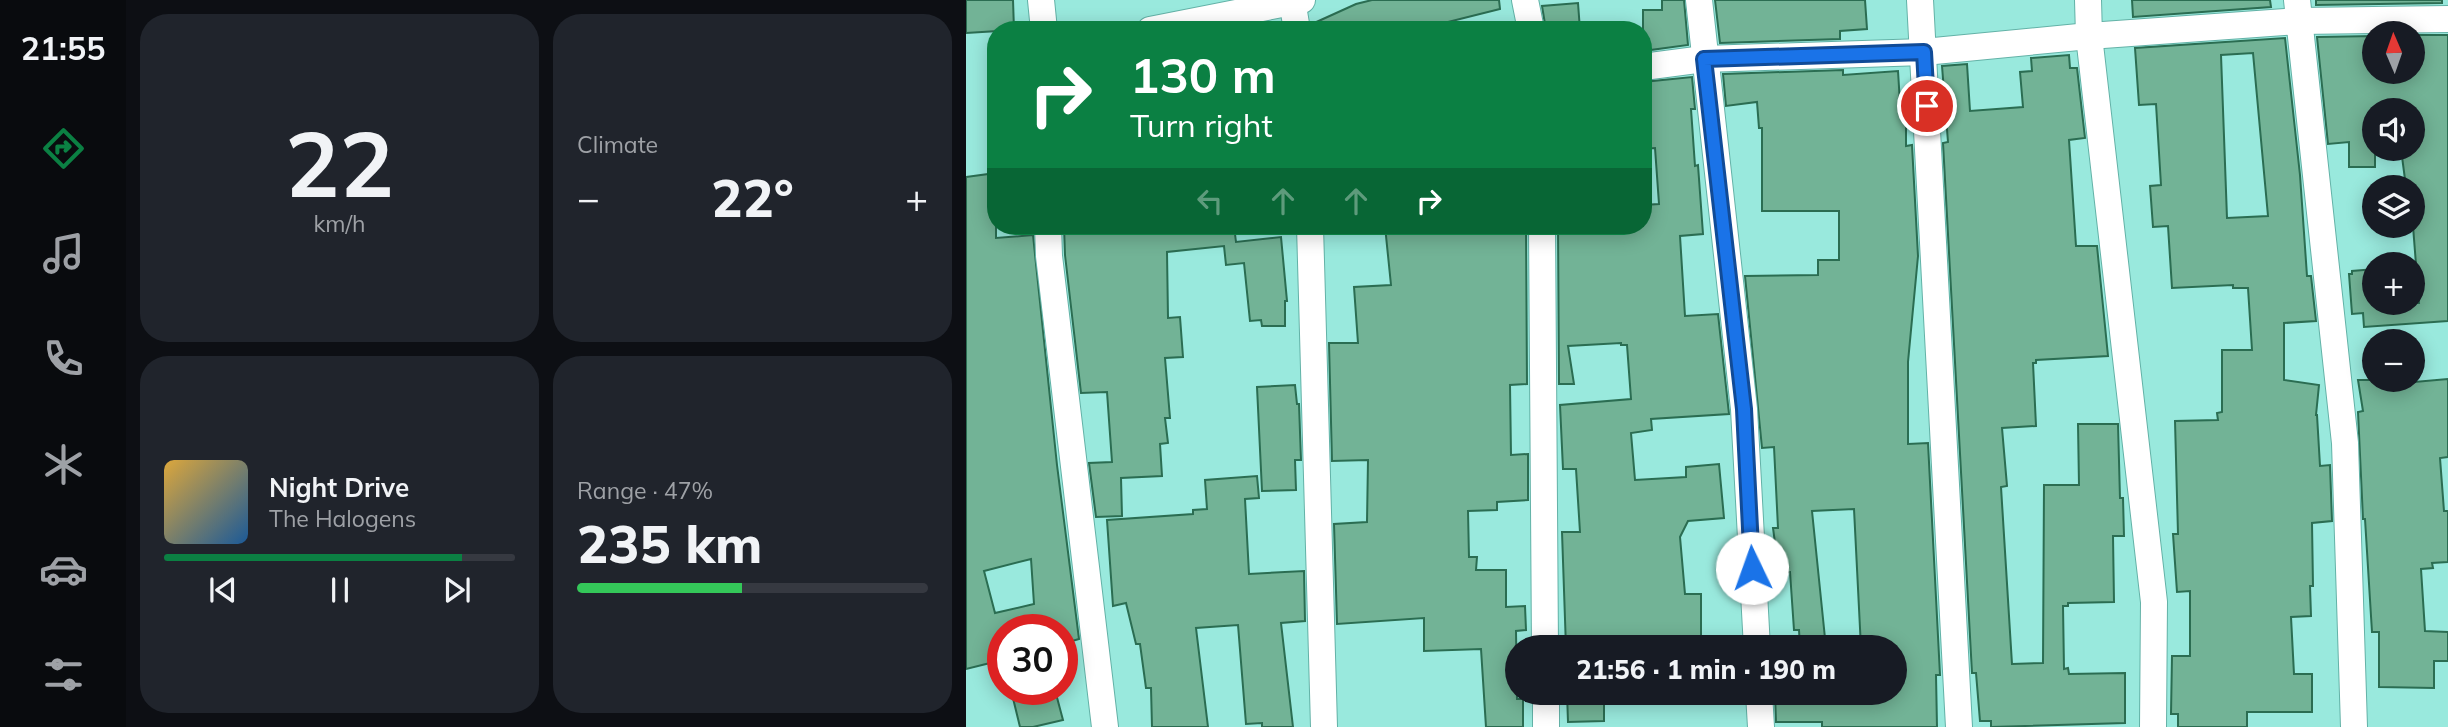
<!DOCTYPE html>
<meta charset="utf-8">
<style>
body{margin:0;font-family:Mulish,sans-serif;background:#20242c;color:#f1f3f6;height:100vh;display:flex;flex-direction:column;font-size:26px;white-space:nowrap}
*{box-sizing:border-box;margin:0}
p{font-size:23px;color:#9ea1a6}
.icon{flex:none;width:38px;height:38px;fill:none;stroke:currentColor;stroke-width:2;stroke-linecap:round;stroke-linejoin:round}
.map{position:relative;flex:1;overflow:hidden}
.sheet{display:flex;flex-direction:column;gap:14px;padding:14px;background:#0d0f14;width:840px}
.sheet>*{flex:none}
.top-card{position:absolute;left:21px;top:21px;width:665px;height:214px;border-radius:28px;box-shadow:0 4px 18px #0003;background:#0b8043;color:#fff;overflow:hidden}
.needle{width:46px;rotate:358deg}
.tools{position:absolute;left:1396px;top:21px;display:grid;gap:14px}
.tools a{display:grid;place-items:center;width:63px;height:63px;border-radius:50%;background:#171b24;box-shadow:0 4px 18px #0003;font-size:35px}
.speed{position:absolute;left:21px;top:614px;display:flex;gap:14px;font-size:35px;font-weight:700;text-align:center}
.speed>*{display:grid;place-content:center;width:91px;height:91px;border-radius:50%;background:#171b24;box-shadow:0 4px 18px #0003;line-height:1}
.speed .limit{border:10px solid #d22;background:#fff;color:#111}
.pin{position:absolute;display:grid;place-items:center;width:60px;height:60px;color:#fff;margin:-30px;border:4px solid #fff;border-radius:50%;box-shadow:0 2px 7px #0007}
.me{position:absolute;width:77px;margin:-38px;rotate:357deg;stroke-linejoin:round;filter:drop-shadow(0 0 5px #0008)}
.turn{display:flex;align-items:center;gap:24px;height:147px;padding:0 28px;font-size:32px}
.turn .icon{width:91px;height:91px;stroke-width:2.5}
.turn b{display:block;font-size:49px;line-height:60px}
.lanes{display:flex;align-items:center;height:66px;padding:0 28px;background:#0003;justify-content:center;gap:35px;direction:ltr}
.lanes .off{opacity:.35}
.big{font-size:52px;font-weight:800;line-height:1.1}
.sheet .widget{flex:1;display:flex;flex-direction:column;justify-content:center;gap:10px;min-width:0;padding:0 24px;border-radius:28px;background:#20242c}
.sheet .dial{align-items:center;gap:0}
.dial b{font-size:91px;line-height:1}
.song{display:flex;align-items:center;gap:21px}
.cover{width:84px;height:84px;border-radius:10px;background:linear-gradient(135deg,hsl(40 70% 55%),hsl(210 70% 35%))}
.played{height:7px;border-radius:4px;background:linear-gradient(90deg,#0b8043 85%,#363941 85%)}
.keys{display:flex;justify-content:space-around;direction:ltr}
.heat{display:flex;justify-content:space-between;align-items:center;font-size:38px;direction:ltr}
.charge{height:10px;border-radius:5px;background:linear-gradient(90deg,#34c759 47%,#363941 0)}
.sheet .tiles{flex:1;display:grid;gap:14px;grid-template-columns:repeat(2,1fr)}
.trip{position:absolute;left:539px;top:635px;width:402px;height:70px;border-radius:35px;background:#171b24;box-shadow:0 4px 18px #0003;font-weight:800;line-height:70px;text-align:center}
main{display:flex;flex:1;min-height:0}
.tabs{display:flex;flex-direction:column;width:126px;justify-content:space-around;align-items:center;background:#090b0e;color:#9ea1a6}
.tabs .icon{width:49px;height:49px}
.tabs .current{color:#0b8043}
.tabs b{font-size:32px;color:#f1f3f6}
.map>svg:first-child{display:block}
</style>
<main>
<nav class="tabs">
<b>21:55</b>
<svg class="icon current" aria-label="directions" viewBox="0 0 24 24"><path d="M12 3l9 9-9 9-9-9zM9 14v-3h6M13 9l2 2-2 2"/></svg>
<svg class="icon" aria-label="music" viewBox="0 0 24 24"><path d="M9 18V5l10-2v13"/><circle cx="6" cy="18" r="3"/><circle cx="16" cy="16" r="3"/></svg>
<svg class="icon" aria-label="phone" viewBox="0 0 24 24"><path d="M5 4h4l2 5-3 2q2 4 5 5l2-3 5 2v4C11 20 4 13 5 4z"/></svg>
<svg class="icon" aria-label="climate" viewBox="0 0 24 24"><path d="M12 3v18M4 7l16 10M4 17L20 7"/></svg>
<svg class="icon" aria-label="car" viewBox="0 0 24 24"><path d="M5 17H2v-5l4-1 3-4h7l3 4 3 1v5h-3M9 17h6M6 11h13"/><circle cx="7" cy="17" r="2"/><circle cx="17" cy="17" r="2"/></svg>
<svg class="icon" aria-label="filters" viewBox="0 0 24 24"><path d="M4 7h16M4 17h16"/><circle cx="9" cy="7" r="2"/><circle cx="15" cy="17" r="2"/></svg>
</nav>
<section class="sheet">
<div class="tiles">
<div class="widget dial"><b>22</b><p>km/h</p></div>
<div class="widget"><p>Climate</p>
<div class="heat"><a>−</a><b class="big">22°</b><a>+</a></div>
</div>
<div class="widget">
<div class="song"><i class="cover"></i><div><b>Night Drive</b><p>The Halogens</p></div></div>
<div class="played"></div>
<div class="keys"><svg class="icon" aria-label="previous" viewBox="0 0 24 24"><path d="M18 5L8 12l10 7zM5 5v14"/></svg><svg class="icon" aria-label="pause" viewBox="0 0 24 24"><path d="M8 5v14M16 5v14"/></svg><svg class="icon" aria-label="next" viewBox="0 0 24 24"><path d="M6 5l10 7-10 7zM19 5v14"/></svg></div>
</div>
<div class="widget"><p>Range · 47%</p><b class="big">235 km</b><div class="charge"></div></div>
</div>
</section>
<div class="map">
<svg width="1482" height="727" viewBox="0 0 1482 727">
<rect width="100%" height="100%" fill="#99e9dd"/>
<!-- building -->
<g fill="#72b396" stroke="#2b6d52" stroke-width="2" fill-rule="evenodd">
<polygon points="0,0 47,0 48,30 0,33"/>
<polygon points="406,0 533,0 534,9 450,30 346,30 346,24 390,4"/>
<polygon points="696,0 718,0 722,45 677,51 677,10 696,10"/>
<polygon points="749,0 899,0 901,29 874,31 874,39 754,43"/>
<polygon points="1166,0 1304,0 1305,7 1167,17"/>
<polygon points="1350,0 1476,0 1476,3 1350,5"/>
<polygon points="612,3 614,30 580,30 576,6"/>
<polygon points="1447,35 1482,35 1482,321 1398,327 1397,313 1386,314 1383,274 1386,274 1386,271 1409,269 1409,303 1453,303 1447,226 1447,187 1440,187 1435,149 1447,149 1447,110 1409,110 1409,167 1383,167 1383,142 1362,144 1351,37 1409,36 1409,72 1447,72"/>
<path d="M1319,38L1334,175L1341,276H1345L1350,321L1318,323V380L1353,385L1350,415H1351L1354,466L1364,465L1366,521L1346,523L1347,586H1344L1345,616L1325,617L1328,674H1346V712H1281V727H1212V714H1205L1206,656H1224V591L1211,592L1207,534H1212L1209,421L1252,420L1251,413L1256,412V350H1286L1282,288H1267V285L1206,288L1202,226L1187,227L1184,186L1195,185L1190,104L1173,105L1169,48ZM1287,53L1302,216L1261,218L1255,55Z"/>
<polygon points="1103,55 1104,68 1111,68 1119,138 1103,140 1110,246 1131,246 1142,356 1070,360 1070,363 1067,363 1070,426 1036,428 1041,486 1035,487 1046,664 1077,663 1078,485 1113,485 1112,424 1152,424 1154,498 1157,498 1158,536 1147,536 1148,602 1102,603 1102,606 1097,606 1098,669 1102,668 1103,674 1159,673 1159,723 1025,727 1025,721 1014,721 1010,673 1006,673 977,143 982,142 976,66 1001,64 1004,111 1057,107 1054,72 1066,71 1065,58"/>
<polygon points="877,70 877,75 932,71 935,119 940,119 940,146 946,145 952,256 942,362 942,444 962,443 974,675 970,675 971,727 856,727 856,722 810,722 809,693 929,693 929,648 895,648 888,509 846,511 860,648 834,648 833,630 828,630 824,572 813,573 807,528 812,528 808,447 796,448 779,276 852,275 852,260 873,260 873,211 796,211 796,128 793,128 791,102 760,106 757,74"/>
<polygon points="726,77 729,109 725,109 729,166 732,165 737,234 714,236 719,316 752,314 763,414 685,419 686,430 665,433 669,480 720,477 720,467 753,464 758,518 722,521 714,537 719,594 735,594 735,648 694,648 694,637 638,638 638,648 600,648 596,532 614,532 610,469 597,469 594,405 665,399 661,345 655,345 655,343 602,346 608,384 593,384 592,226 677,226 677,205 693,204 689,148 677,149 677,82"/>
<path d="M30,173V238L67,235L91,465L113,639L96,644V630H37V656L28,662L0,669V177ZM65,559L68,604L29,613L18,571Z"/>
<polygon points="98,226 198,226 199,230 268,226 270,242 315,237 321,301 319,301 319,326 296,326 295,320 284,321 278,263 260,265 258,246 201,252 202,318 214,317 217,357 199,358 204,418 199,418 202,443 194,444 196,476 155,478 156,516 130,517 123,463 146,462 141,392 115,393 99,255"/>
<polygon points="419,226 560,226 561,384 544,385 545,455 562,454 562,500 531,502 531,510 502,511 503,557 511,557 510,570 540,570 540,607 559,606 560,630 550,631 551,699 557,699 557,727 520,727 515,649 458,651 458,618 371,624 368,524 401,522 402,460 366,461 363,343 392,343 388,287 425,285"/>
<polygon points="1482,379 1482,457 1474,458 1478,511 1482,511 1482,562 1466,563 1467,568 1455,569 1459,631 1482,632 1482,661 1468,661 1468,688 1413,687 1413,632 1406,632 1399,519 1397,519 1392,412 1397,411 1392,380 1415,380 1415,385"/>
<polygon points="329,385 331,404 333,404 335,460 329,460 330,490 296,491 291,387"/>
<polygon points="291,476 293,498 279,499 283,574 338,571 339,621 315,623 327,727 296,727 296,723 280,724 272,625 230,628 242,727 186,727 185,688 180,688 174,644 170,644 160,603 147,606 141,520 227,514 227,510 241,509 239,480"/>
<polygon points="45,690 89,690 97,720 67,727 54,727"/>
<polygon points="601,693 638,693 638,721 602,722"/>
</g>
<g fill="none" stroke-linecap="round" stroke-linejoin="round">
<defs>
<g id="street">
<polyline points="75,0 78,30"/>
<polyline points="326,0 331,30"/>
<polyline points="559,0 565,30"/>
<polyline points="733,0 778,409 791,648"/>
<polyline points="954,0 993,727"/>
<polyline points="1122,0 1123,36 1188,602 1187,727"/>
<polyline points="1331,0 1379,443 1388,727"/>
<polyline points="184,30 336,0"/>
<polyline points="677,67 738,59 958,52 1123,36 1333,21 1482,19"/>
<polyline points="82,226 83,256 139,727"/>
<polyline points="344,226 358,727"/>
<polyline points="576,226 579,648"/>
<polyline points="580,693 580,727"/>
<polyline points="793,693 795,727"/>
</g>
</defs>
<!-- street casing -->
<use href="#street" stroke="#63b2a7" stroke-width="28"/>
<!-- street -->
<use href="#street" stroke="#fff" stroke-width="26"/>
</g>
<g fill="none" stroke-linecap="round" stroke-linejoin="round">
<defs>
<polyline id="route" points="786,568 778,409 738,59 958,52 961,106"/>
</defs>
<!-- route casing -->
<use href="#route" stroke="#114b97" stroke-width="18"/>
<!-- route -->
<use href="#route" stroke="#1a73e8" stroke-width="12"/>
</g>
</svg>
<div class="tools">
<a><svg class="needle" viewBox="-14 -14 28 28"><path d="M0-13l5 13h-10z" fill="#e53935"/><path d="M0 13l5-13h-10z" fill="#9ea1a6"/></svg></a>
<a><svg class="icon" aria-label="sound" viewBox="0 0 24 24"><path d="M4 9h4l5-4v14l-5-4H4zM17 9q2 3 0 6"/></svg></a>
<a><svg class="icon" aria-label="layers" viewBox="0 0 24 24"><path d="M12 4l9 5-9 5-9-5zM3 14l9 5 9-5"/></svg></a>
<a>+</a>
<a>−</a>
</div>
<div class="speed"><div class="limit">30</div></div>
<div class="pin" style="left:961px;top:106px;background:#d93025"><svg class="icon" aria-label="arrive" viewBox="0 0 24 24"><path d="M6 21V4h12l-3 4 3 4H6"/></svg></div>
<svg class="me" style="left:786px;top:568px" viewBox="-20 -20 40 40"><circle r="19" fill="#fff"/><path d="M0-13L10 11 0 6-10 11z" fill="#1a73e8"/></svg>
<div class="trip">21:56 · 1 min · 190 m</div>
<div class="top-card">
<div class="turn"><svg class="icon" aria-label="right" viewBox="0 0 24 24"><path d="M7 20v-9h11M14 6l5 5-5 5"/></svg><div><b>130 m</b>Turn right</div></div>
<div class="lanes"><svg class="icon off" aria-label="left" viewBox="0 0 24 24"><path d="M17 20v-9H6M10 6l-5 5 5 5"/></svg><svg class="icon off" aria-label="ahead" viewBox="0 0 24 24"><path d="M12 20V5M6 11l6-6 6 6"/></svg><svg class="icon off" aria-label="ahead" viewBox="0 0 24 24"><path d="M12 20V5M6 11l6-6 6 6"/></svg><svg class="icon" aria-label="right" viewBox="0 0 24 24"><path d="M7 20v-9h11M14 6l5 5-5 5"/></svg></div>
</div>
</div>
</main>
